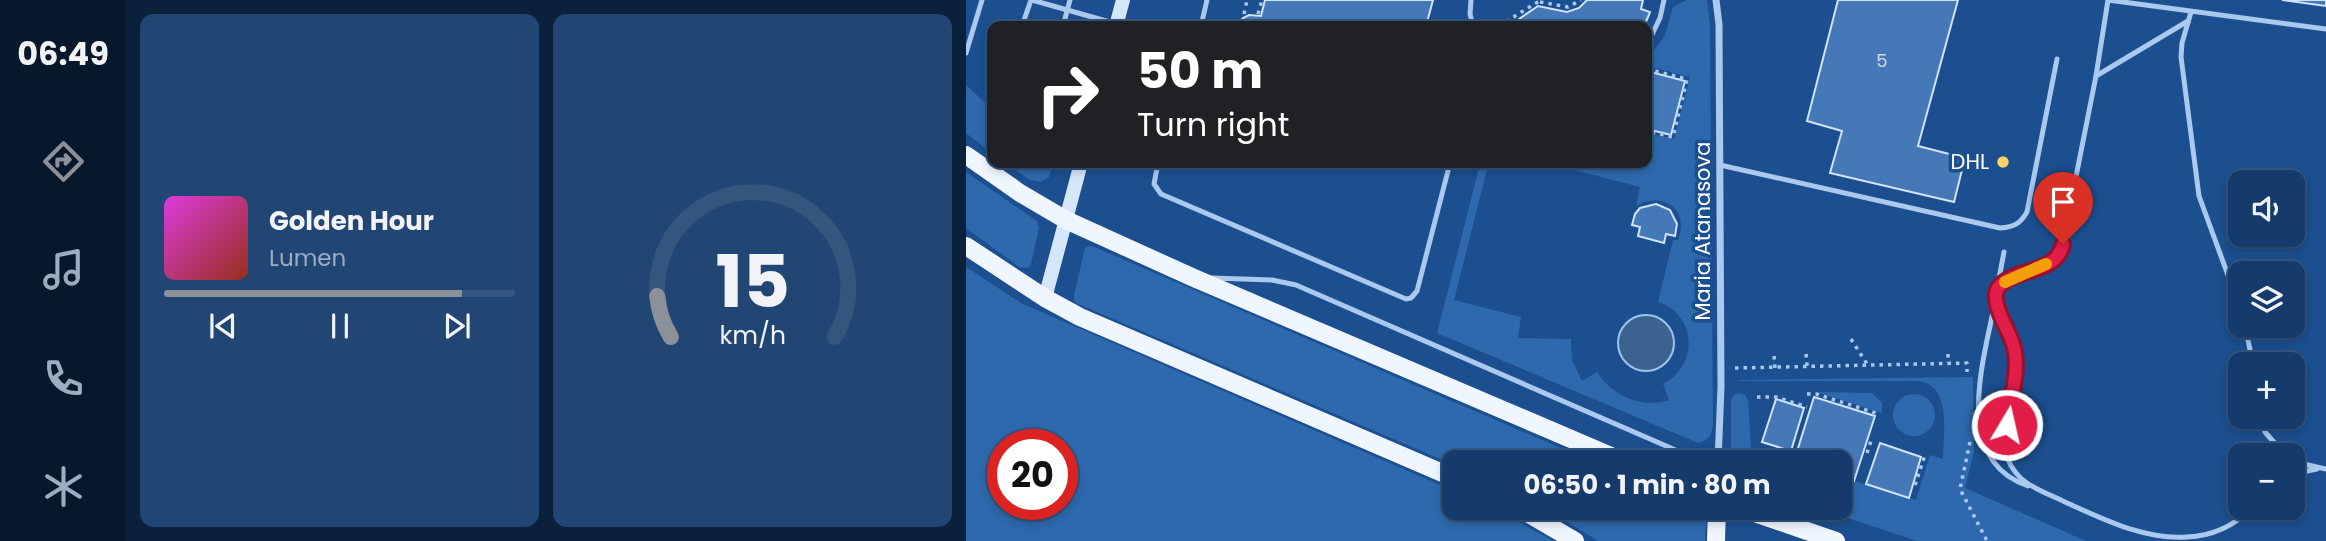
<!DOCTYPE html>
<meta charset="utf-8">
<style>
body{margin:0;font-family:Poppins,sans-serif;background:#214673;color:#f1f3f6;height:100vh;display:flex;flex-direction:column;font-size:26px;white-space:nowrap}
*{box-sizing:border-box;margin:0}
p{font-size:23px;color:#9dadc1}
.icon{flex:none;width:38px;height:38px;fill:none;stroke:currentColor;stroke-width:2;stroke-linecap:round;stroke-linejoin:round}
.map{position:relative;flex:1;overflow:hidden}
.panel{display:flex;flex-direction:column;gap:14px;padding:14px;background:#0b203b;width:840px}
.panel>*{flex:none}
.top-card{position:absolute;left:21px;top:21px;width:665px;height:147px;border-radius:14px;box-shadow:0 4px 10px #0003,0 0 0 2px #33557e;background:#202124;color:#fff;overflow:hidden}
.tools{position:absolute;left:1262px;top:170px;display:grid;gap:14px}
.tools a{display:grid;place-items:center;width:77px;height:77px;border-radius:14px;background:#143b6b;box-shadow:0 4px 10px #0003,0 0 0 2px #33557e;font-size:35px}
.speed{position:absolute;left:21px;top:429px;display:flex;gap:14px;font-size:35px;font-weight:700;text-align:center}
.speed>*{display:grid;place-content:center;width:91px;height:91px;border-radius:50%;background:#143b6b;box-shadow:0 4px 10px #0003,0 0 0 2px #33557e;line-height:1}
.speed .limit{border:10px solid #d22;background:#fff;color:#111}
.pin{position:absolute;display:grid;place-items:center;width:60px;height:60px;color:#fff;margin:-72px -30px;border-radius:50% 50% 50% 0;rotate:-45deg;box-shadow:0 0 7px #0007}
.pin .icon{rotate:45deg}
.me{position:absolute;width:77px;margin:-38px;rotate:9deg;stroke-linejoin:round;filter:drop-shadow(0 0 5px #0008)}
.turn{display:flex;align-items:center;gap:24px;height:147px;padding:0 35px;font-size:32px}
.turn .icon{width:91px;height:91px;stroke-width:2.5}
.turn b{display:block;font-size:49px;line-height:60px}
.panel .card{flex:1;display:flex;flex-direction:column;justify-content:center;gap:10px;min-width:0;padding:0 24px;border-radius:14px;background:#214673}
.panel .dial{align-items:center;gap:0}
.dial svg{height:182px;overflow:visible;fill:none;stroke:#33557e;stroke-width:7;stroke-linecap:round;text-anchor:middle}
.dial text{fill:#f1f3f6;stroke:none}
.song{display:flex;align-items:center;gap:21px}
.cover{width:84px;height:84px;border-radius:10px;background:linear-gradient(135deg,hsl(300 70% 55%),hsl(10 70% 35%))}
.played{height:7px;border-radius:4px;background:linear-gradient(90deg,#8c9099 85%,#33557e 85%)}
.keys{display:flex;justify-content:space-around;direction:ltr}
.panel .tiles{flex:1;display:grid;gap:14px;grid-template-columns:repeat(2,1fr)}
.trip{position:absolute;left:476px;top:450px;width:410px;height:70px;border-radius:14px;background:#143b6b;box-shadow:0 4px 10px #0003,0 0 0 2px #33557e;font-weight:700;line-height:70px;text-align:center}
main{display:flex;flex:1;min-height:0}
.menu{display:flex;flex-direction:column;width:126px;justify-content:space-around;align-items:center;background:#08182b;color:#9dadc1}
.menu .icon{width:49px;height:49px}
.menu .active{color:#8c9099}
.menu b{font-size:32px;color:#f1f3f6}
.map>svg:first-child{display:block}
</style>
<main>
<nav class="menu">
<b>06:49</b>
<svg class="icon active" aria-label="directions" viewBox="0 0 24 24"><path d="M12 3l9 9-9 9-9-9zM9 14v-3h6M13 9l2 2-2 2"/></svg>
<svg class="icon" aria-label="music" viewBox="0 0 24 24"><path d="M9 18V5l10-2v13"/><circle cx="6" cy="18" r="3"/><circle cx="16" cy="16" r="3"/></svg>
<svg class="icon" aria-label="phone" viewBox="0 0 24 24"><path d="M5 4h4l2 5-3 2q2 4 5 5l2-3 5 2v4C11 20 4 13 5 4z"/></svg>
<svg class="icon" aria-label="climate" viewBox="0 0 24 24"><path d="M12 3v18M4 7l16 10M4 17L20 7"/></svg>
</nav>
<section class="panel">
<div class="tiles">
<div class="card">
<div class="song"><i class="cover"></i><div><b>Golden Hour</b><p>Lumen</p></div></div>
<div class="played"></div>
<div class="keys"><svg class="icon" aria-label="previous" viewBox="0 0 24 24"><path d="M18 5L8 12l10 7zM5 5v14"/></svg><svg class="icon" aria-label="pause" viewBox="0 0 24 24"><path d="M8 5v14M16 5v14"/></svg><svg class="icon" aria-label="next" viewBox="0 0 24 24"><path d="M6 5l10 7-10 7zM19 5v14"/></svg></div>
</div>
<div class="card dial"><svg viewBox="0 0 100 80">
<path d="M14 69A42 42 0 1 1 86 69"/>
<path d="M14 69A42 42 0 0 1 8 51" stroke="#8c9099"/>
<text x="50" y="56" font-size="32" font-weight="700">15</text>
<text x="50" y="72" font-size="11">km/h</text>
</svg></div>
</div>
</section>
<div class="map">
<svg width="1360" height="541" viewBox="0 0 1360 541">
<rect width="100%" height="100%" fill="#1b4f8f"/>
<!-- green -->
<g fill="#2e69ad" fill-rule="evenodd">
<path d="M721,0H741L744,24L747,423C746,435 744,440 732,443L471,333L513,168L521,170L488,300L555,317L552,338L605,339L606,360L616,381L631,372C646,396 676,409 703,400L697,384C733,366 731,314 692,302L707,240H712C724,209 697,191 670,206L674,187L581,163H681V133L708,139L724,77L681,66V60L699,35L707,7Z"/>
<polygon points="0,85 26,109 26,153 0,133"/>
<polygon points="39,163 87,163 83,177 75,182 64,180"/>
<polygon points="0,172 71,221 73,228 65,264 62,268 53,267 0,228"/>
<polygon points="122,246 126,246 627,462 488,462 488,465 110,303 108,300 108,295 119,248"/>
<path d="M0,267L55,303L488,491V508H527L588,541H0ZM37,444H96V504H37Z"/>
<path d="M1007,377L1008,451L999,488L1120,541H951L852,508H873V476L950,500L964,455L977,459C977,434 987,384 951,381H776L767,380Z"/>
<polygon points="850,392 906,393 916,403 916,413"/>
<polygon points="773,393 779,395 782,400 785,448 830,462 767,462 765,454 765,400 768,395"/>
<circle cx="948" cy="415" r="21"/>
<polygon points="579,508 730,508 740,523 739,541 632,541"/>
</g>
<!-- water -->
<circle fill="#3c6290" stroke="#9cc4f0" stroke-width="2" cx="680" cy="343" r="28"/>
<!-- building -->
<g fill="#4478b7" stroke="#cfe3fa" stroke-width="2">
<polygon points="299,0 467,0 460,26 269,26 277,18 283,15 295,16"/>
<polygon points="621,0 677,0 675,9 684,12 682,17 678,26 545,26 545,24 554,26 553,19 572,6 601,12 613,8"/>
<polygon points="872,0 992,0 952,146 999,158 988,202 864,173 876,131 841,121"/>
<polygon points="1316,0 1360,0 1360,6"/>
<polygon points="681,71 719,81 705,135 681,129"/>
<polygon points="690,204 704,210 711,224 709,236 700,234 698,243 672,236 674,227 666,225 669,214 674,208"/>
<polygon points="848,397 909,416 888,481 873,476 873,462 828,461"/>
<polygon points="810,399 838,408 825,451 796,442"/>
<polygon points="914,443 955,457 943,498 900,484"/>
</g>
<g fill="none" stroke-linecap="round" stroke-linejoin="round">
<!-- path -->
<g stroke="#a9c9ee" stroke-width="3.5" stroke-dasharray="3.5 5" stroke-linecap="butt">
<polyline points="574,2 602,7 615,0"/>
<polyline points="278,14 281,0"/>
<polyline points="292,14 296,0"/>
<polyline points="533,26 575,0"/>
<polyline points="681,69 721,79 707,137 681,131"/>
<polyline points="885,339 901,364"/>
<polyline points="840,354 841,366"/>
<polyline points="982,354 982,363"/>
<polyline points="808,356 809,368"/>
<polyline points="769,368 1001,363 1001,372"/>
<polyline points="841,394 850,394 913,414"/>
<polyline points="791,397 810,397 841,407"/>
<polyline points="1004,442 994,489 1021,541"/>
<polyline points="901,453 906,438"/>
<polyline points="949,485 959,455"/>
</g>
<!-- lane -->
<g stroke="#a9c9ee" stroke-width="5">
<polyline points="66,0 151,24"/>
<polyline points="505,0 504,14 507,26"/>
<path d="M1142,0L1130,76L1095,252C1083,272 1035,272 1030,293C1026,310 1047,335 1049,353C1053,385 1031,429 1042,459C1045,468 1053,478 1061,483C1073,491 1087,496 1099,502C1137,519 1178,540 1221,537C1247,536 1268,526 1286,508"/>
<polyline points="1142,0 1360,29"/>
<polyline points="1225,12 1216,43 1215,57 1233,196 1274,308"/>
<polyline points="56,26 65,0"/>
<polyline points="97,26 104,0"/>
<polyline points="235,26 241,0"/>
<polyline points="681,45 694,18 698,0"/>
<polyline points="0,53 16,0"/>
<polyline points="1130,76 1222,21"/>
<polyline points="192,163 188,184 195,194 440,299 445,298 451,291 484,163"/>
<path d="M754,165L1034,228C1048,227 1054,224 1061,212L1091,59"/>
<polyline points="246,278 306,280 330,285 737,462"/>
<polyline points="1031,289 1038,252"/>
<path d="M1029,302C1018,360 985,460 1062,486"/>
<polyline points="1279,326 1287,364"/>
<polyline points="1295,416 1299,432 1319,455"/>
<polyline points="1326,458 1342,465 1360,469"/>
<polyline points="1326,474 1351,469"/>
</g>
<!-- street -->
<polyline stroke="#a9c9ee" stroke-width="7" points="750,0 753,24 755,387 752,462"/>
<!-- secondary -->
<g stroke="#d6e6fa" stroke-width="14">
<polyline points="150,26 157,0"/>
<polyline points="79,298 115,163"/>
</g>
<!-- primary -->
<g stroke="#f0f6ff" stroke-width="18">
<polyline points="0,155 54,193 100,220 228,278 659,462"/>
<polyline points="0,246 79,298 114,317 488,478"/>
<polyline points="553,508 609,541"/>
<polyline points="774,508 870,541"/>
<polyline points="750,541 751,508"/>
</g>
</g>
<g fill="none" stroke-linecap="round" stroke-linejoin="round">
<defs>
<path id="route" d="M1041,425C1044,400 1055,369 1047,344C1043,330 1023,301 1032,288C1047,267 1091,275 1097,244"/>
</defs>
<!-- route casing -->
<use href="#route" stroke="#92132f" stroke-width="18"/>
<!-- route -->
<use href="#route" stroke="#e11d48" stroke-width="12"/>
<!-- slow -->
<polyline stroke="#f59e0b" stroke-width="12" points="1039,282 1080,264"/>
</g>
<!-- markers -->
<circle fill="#ffd166" stroke="#1b4f8f" stroke-width="2.5" cx="1037" cy="162" r="7"/>
<g text-anchor="middle" stroke-width="7" stroke-linejoin="round" paint-order="stroke">
<!-- number labels -->
<g font-size="18" fill="#d0dded">
<text x="916" y="67">5</text>
</g>
<!-- poi labels -->
<g font-size="21" fill="#fff" stroke="#1b4f8f" text-anchor="end">
<text x="1023" y="169">DHL</text>
</g>
<!-- street labels -->
<g font-size="21" fill="#fff" stroke="#1b4f8f">
<text transform="translate(737 231) rotate(-90)" y="7">Maria Atanasova</text>
</g>
</g>
</svg>
<div class="tools">
<a><svg class="icon" aria-label="sound" viewBox="0 0 24 24"><path d="M4 9h4l5-4v14l-5-4H4zM17 9q2 3 0 6"/></svg></a>
<a><svg class="icon" aria-label="layers" viewBox="0 0 24 24"><path d="M12 4l9 5-9 5-9-5zM3 14l9 5 9-5"/></svg></a>
<a>+</a>
<a>−</a>
</div>
<div class="speed"><div class="limit">20</div></div>
<div class="pin" style="left:1097px;top:244px;background:#d93025"><svg class="icon" aria-label="arrive" viewBox="0 0 24 24"><path d="M6 21V4h12l-3 4 3 4H6"/></svg></div>
<svg class="me" style="left:1041px;top:425px" viewBox="-20 -20 40 40"><circle r="17" fill="#e11d48" stroke="#fff" stroke-width="3"/><path d="M0-11L8 9 0 5-8 9z" fill="#fff"/></svg>
<div class="trip">06:50 · 1 min · 80 m</div>
<div class="top-card">
<div class="turn"><svg class="icon" aria-label="right" viewBox="0 0 24 24"><path d="M7 20v-9h11M14 6l5 5-5 5"/></svg><div><b>50 m</b>Turn right</div></div>
</div>
</div>
</main>
